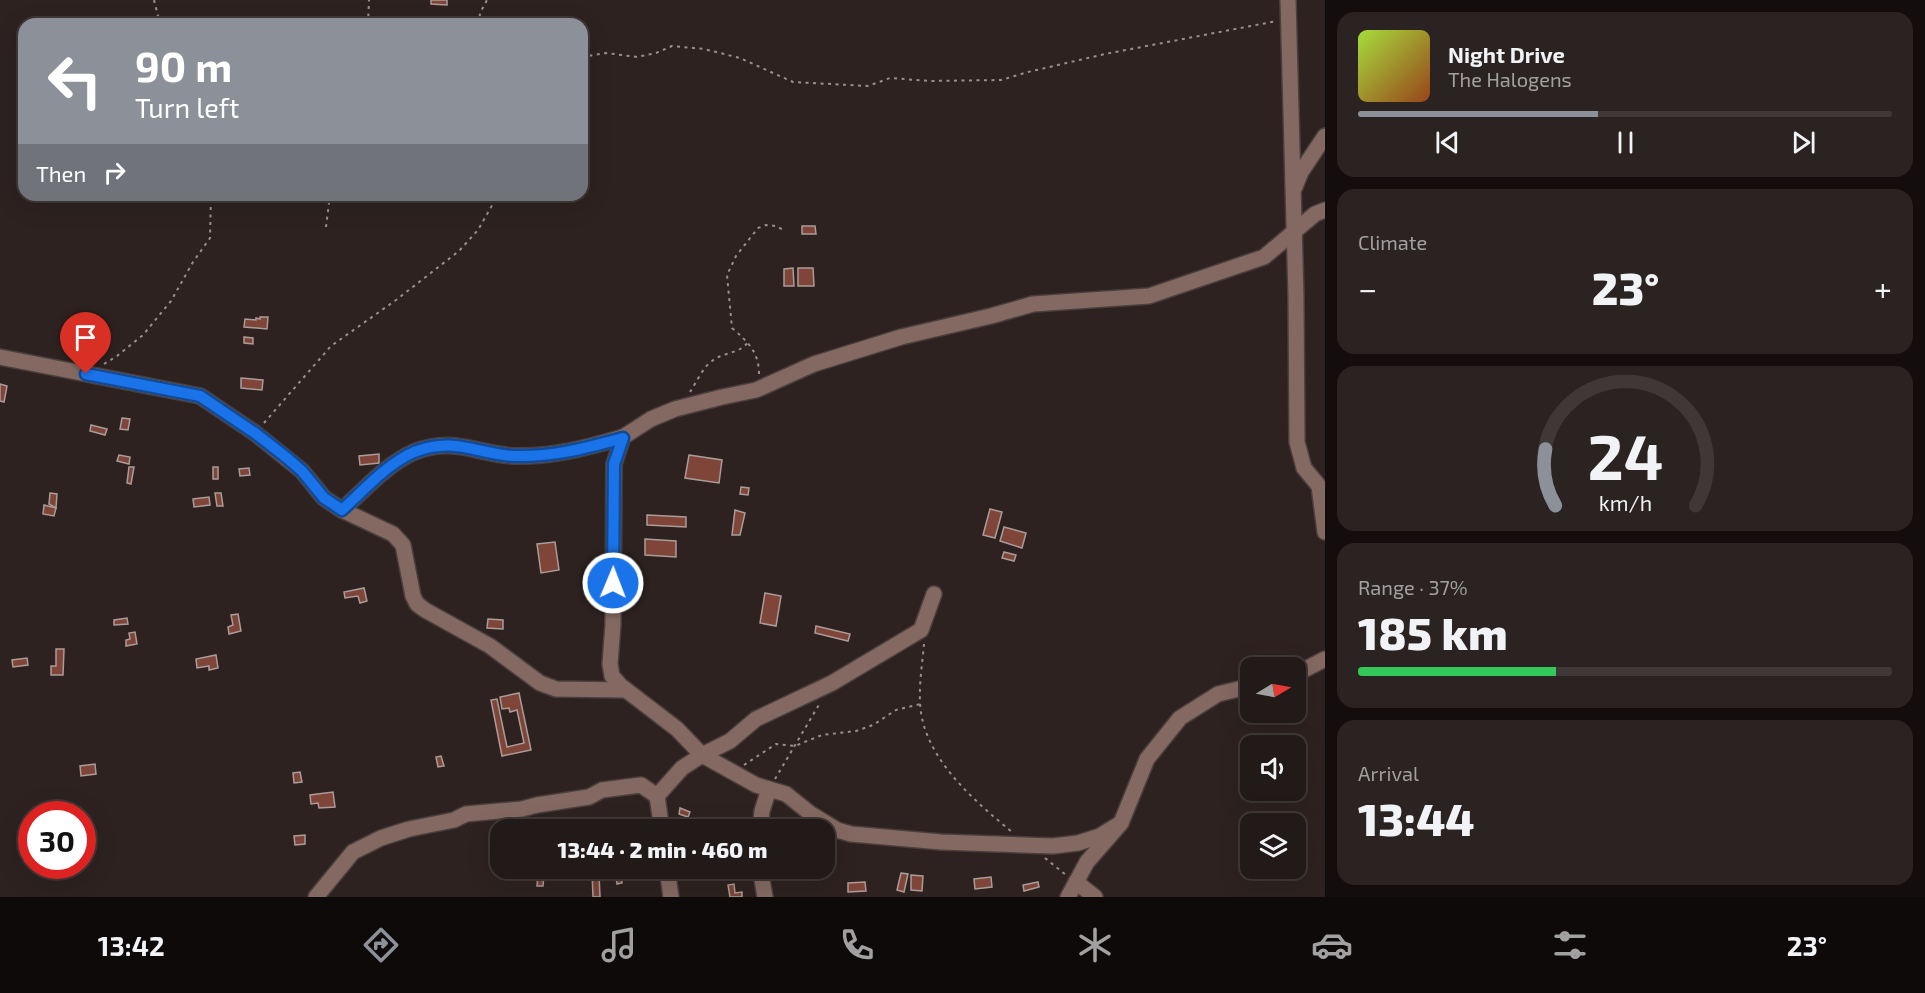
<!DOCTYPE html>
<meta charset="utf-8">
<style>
body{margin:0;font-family:"Exo 2",sans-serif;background:#2a2321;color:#f1f3f6;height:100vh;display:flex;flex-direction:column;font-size:22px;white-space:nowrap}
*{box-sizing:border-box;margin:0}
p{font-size:20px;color:#a2a1a2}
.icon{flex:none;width:33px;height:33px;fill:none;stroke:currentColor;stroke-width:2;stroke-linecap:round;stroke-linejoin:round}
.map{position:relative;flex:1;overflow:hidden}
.details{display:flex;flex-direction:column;gap:12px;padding:12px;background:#130e0d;width:600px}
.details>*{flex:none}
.top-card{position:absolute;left:18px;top:18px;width:570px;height:183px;border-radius:18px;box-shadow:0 6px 24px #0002,0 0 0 2px #3f3837;background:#8c9099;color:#fff;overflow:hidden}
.needle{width:39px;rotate:80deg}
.tools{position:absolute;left:1240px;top:657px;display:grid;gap:12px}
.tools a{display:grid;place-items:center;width:66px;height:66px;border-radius:12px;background:#221a18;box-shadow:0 6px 24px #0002,0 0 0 2px #3f3837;font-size:30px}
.speed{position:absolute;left:18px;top:801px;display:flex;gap:12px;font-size:30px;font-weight:700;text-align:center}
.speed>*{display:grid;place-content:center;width:78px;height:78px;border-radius:50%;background:#221a18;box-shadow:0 6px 24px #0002,0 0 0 2px #3f3837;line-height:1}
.speed .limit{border:9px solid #d22;background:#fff;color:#111}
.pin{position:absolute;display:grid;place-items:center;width:51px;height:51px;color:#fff;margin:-62px -26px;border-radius:50% 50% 50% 0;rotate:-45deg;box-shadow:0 0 6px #0007}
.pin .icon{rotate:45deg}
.me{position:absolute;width:66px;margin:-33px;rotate:1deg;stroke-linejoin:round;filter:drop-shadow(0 0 4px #0008)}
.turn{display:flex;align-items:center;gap:21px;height:126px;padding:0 18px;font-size:27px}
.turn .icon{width:78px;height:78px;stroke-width:2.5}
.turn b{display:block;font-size:42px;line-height:51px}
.then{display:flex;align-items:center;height:57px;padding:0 18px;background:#0003;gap:12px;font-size:22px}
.big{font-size:45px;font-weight:800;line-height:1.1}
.details .tile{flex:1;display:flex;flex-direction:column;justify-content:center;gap:9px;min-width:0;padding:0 21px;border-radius:18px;background:#2a2321}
.details .dial{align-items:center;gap:0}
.dial svg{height:156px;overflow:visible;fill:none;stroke:#3f3837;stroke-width:7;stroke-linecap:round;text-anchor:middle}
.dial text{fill:#f1f3f6;stroke:none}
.song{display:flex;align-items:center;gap:18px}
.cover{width:72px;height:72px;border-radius:9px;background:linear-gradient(135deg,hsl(80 70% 55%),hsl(20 70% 35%))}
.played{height:6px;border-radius:3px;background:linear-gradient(90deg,#8c9099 45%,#3f3837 45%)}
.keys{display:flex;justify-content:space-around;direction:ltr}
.heat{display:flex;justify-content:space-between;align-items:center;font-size:33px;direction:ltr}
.charge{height:9px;border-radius:4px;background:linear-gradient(90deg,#34c759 37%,#3f3837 0)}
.trip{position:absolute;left:490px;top:819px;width:345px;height:60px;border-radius:18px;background:#221a18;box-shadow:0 6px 24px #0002,0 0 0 2px #3f3837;font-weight:800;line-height:60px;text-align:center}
.tab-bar{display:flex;height:96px;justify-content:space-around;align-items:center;background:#0e0a0a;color:#a2a1a2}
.tab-bar .icon{width:42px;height:42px}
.tab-bar .selected{color:#8c9099}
.tab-bar b{font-size:27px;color:#f1f3f6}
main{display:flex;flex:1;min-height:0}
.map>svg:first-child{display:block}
</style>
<main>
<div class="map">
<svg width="1325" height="897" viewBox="0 0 1325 897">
<rect width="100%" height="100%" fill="#2d2220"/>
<!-- building -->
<g fill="#7e4538" stroke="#aa9c99" stroke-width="1.5">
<polygon points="431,0 447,0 447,5 431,4"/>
<polygon points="802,226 815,226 816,234 802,234"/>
<polygon points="793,268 794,286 784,286 784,269"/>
<polygon points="798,268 813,268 814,286 798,286"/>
<polygon points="260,317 268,317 267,329 244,327 245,319 256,320 256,318 260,319"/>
<polygon points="244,337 253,338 253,344 244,343"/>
<polygon points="241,378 263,380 262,390 241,388"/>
<polygon points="0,384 7,386 4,402 0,401"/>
<polygon points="122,418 130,419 128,430 120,429"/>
<polygon points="91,425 107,429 105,435 90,431"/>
<polygon points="379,454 379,463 360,465 359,456"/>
<polygon points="119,455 130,457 129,464 117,461"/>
<polygon points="689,455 722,460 719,483 685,478"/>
<polygon points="129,467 134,467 131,484 127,483"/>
<rect x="213" y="467" width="5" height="12"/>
<polygon points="249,468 250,475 240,476 239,469"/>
<polygon points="741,487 749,488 748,495 740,494"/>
<polygon points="50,493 57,494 56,508 49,504"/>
<polygon points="215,493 221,493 223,506 217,506"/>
<polygon points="209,497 210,505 194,507 193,499"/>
<polygon points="44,505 56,508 54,516 43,514"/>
<polygon points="990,509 1002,512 995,538 983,535"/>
<polygon points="735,510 745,513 740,535 732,535"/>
<polygon points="647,515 686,517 686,527 647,525"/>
<polygon points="1004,527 1026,533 1022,548 1000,541"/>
<polygon points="645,539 676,541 676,557 645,555"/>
<polygon points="555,542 559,570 541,573 537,544"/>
<polygon points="1004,552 1016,555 1014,561 1002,558"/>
<polygon points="364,588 367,601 360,603 358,596 345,598 344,592"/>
<polygon points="765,593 781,596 776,626 760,623"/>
<polygon points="238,614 241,631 229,634 228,627 233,625 231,615"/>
<polygon points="127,618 128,624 114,625 114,620"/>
<polygon points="488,619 503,620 503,629 487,628"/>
<polygon points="816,626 850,634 848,641 815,633"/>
<polygon points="135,632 137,644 126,646 126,640 130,639 129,633"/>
<polygon points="56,649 64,649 63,675 51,675 51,666 56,666"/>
<polygon points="216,655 218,668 209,670 209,666 197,668 196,659"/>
<polygon points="27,658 28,665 13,667 12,660"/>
<polygon points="519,693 531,750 502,756 491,700 497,699 507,747 524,743 517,710 510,712 509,708 502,709 500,697"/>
<polygon points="441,756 444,766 438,767 436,757"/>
<polygon points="95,764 96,774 81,776 80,766"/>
<polygon points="300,772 302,782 294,783 293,773"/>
<polygon points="333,792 335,807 319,808 318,803 311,804 310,795"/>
<polygon points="680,808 690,812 688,817 679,814"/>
<polygon points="305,835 305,844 295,845 294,836"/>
<polygon points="620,869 622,883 617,884 615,870"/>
<polygon points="592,873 599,873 600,897 593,897"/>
<polygon points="901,873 908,874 904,892 897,890"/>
<polygon points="538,874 544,874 543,886 537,886"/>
<polygon points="911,875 923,876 922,891 911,890"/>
<polygon points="991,877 992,887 975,889 974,879"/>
<polygon points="865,882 866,891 848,892 848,883"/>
<polygon points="1038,882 1039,887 1024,891 1023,885"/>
<polygon points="734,884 735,893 742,892 742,897 730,897 728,885"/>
</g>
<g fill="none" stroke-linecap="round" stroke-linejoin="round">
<defs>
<g id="minor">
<polyline points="1288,0 1296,297 1297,442 1304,468 1319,486 1325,532"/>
<polyline points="1295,187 1301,172 1325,136"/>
<polyline points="0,357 200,396 255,433 302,471 324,498 342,510 393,534 403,545 413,596 417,604 425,610 490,646 540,683 556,689 626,690"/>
<path d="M342,510C364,490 387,464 414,452C455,436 476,454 514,456C552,457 587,448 623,437"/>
<polyline points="1296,674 1325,659"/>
<polyline points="1121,823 1100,836 1078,843 1053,846 941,842 851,834 837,830 811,814 786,794 756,785 702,755 677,729 621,686 612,676 610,664 613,624 614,464 623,437 651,419 675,409 722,397 756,390 814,364 901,337 991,316 1033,304 1149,296 1264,257 1315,214 1325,210"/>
<polyline points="662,830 657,796 682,768 702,755 730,741 756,719 832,683 921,630 934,594"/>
<polyline points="760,830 762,811 769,789"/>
<polyline points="667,868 671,897"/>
<polyline points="760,868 765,897"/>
<polyline points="1076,882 1095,897"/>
<polyline points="316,897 353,852 381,838 409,829 454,820 466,814 522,809 537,805 589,797 602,790 641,785 657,796"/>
<polyline points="1068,897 1087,862 1121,823 1147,759 1180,718 1218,694 1251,686"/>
</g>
</defs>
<!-- minor casing -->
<use href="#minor" stroke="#4a3f3d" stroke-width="18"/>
<!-- path -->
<g stroke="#99908e" stroke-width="2" stroke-dasharray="3 4.5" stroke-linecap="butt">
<polyline points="154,0 160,24"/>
<polyline points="368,24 369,0"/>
<polyline points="479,24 480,13 487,0"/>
<polyline points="582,57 606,53 637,57 656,53 672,46 704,49 740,58 793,82 868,86 890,78 930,81 1001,80 1028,72 1105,54 1277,21"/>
<polyline points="326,227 330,195"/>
<polyline points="104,364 117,356 143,335 171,301 193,262 210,238 211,195"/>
<path d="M759,374C759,352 748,342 732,328L727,275L736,256L758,228L766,225L776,226L785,231"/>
<path d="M690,392C696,383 703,367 712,361C723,352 740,354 748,342"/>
<polyline points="264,423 331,346 396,300 459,251 478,230 498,195"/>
<path d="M924,644C922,667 917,695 922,718C932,765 977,803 1012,832"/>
<polyline points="744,765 776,744 795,746 822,735 856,731 873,725 896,710 921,704"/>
<polyline points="775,779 820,703"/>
<polyline points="1045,858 1066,875"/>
</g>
<!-- minor -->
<use href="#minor" stroke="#846962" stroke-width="15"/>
</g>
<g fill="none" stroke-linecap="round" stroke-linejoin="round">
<defs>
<path id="route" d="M86,374L200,396L255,433L287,458L302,471L324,498L342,510C364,490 387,464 414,452C455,436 476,454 514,456C554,457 586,448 623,438L614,464L613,583"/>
</defs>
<!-- route casing -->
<use href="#route" stroke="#114b97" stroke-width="15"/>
<!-- route -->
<use href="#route" stroke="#1a73e8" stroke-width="10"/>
</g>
</svg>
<div class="tools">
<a><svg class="needle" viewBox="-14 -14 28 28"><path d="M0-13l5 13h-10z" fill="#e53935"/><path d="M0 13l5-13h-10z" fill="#a2a1a2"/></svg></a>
<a><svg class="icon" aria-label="sound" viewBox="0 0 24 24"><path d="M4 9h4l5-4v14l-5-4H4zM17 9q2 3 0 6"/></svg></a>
<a><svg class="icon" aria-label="layers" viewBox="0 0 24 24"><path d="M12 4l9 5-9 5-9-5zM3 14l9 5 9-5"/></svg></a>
</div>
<div class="speed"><div class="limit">30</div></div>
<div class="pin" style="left:86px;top:374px;background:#d93025"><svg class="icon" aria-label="arrive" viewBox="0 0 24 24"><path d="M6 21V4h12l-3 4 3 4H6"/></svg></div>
<svg class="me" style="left:613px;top:583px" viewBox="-20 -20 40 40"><circle r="17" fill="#1a73e8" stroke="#fff" stroke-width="3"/><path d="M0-11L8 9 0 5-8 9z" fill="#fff"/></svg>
<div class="trip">13:44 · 2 min · 460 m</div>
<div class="top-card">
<div class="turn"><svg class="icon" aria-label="left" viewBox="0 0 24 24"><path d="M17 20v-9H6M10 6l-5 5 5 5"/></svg><div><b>90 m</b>Turn left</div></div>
<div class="then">Then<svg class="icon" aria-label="right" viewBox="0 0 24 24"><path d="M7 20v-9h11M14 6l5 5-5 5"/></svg></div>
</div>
</div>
<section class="details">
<div class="tile">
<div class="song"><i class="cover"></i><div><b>Night Drive</b><p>The Halogens</p></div></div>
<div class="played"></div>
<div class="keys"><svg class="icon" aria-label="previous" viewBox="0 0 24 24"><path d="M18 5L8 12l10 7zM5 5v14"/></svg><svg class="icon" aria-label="pause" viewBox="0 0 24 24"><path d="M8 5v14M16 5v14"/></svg><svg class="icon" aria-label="next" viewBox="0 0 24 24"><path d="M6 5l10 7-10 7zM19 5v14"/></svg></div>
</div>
<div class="tile"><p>Climate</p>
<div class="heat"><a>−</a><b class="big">23°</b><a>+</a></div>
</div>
<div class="tile dial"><svg viewBox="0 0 100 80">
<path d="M14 69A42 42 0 1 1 86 69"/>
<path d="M14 69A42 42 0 0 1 9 40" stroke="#8c9099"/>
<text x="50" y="56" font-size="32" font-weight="700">24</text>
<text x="50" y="72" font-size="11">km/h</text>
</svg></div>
<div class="tile"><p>Range · 37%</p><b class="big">185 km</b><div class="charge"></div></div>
<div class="tile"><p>Arrival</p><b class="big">13:44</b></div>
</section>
</main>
<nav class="tab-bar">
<b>13:42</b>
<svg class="icon selected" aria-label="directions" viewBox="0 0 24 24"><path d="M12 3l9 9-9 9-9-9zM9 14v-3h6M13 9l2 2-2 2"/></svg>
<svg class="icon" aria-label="music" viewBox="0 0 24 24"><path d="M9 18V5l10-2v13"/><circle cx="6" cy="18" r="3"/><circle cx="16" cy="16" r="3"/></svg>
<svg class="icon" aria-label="phone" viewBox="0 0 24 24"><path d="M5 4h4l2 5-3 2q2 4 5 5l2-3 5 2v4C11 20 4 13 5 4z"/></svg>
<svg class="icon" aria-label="climate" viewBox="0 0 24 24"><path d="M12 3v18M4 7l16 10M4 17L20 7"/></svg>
<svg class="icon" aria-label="car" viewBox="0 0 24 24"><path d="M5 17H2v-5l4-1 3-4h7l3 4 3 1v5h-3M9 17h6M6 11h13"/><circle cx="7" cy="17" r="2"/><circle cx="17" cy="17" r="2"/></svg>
<svg class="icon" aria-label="filters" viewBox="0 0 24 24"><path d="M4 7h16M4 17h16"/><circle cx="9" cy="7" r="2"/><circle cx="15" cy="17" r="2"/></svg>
<b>23°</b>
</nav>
